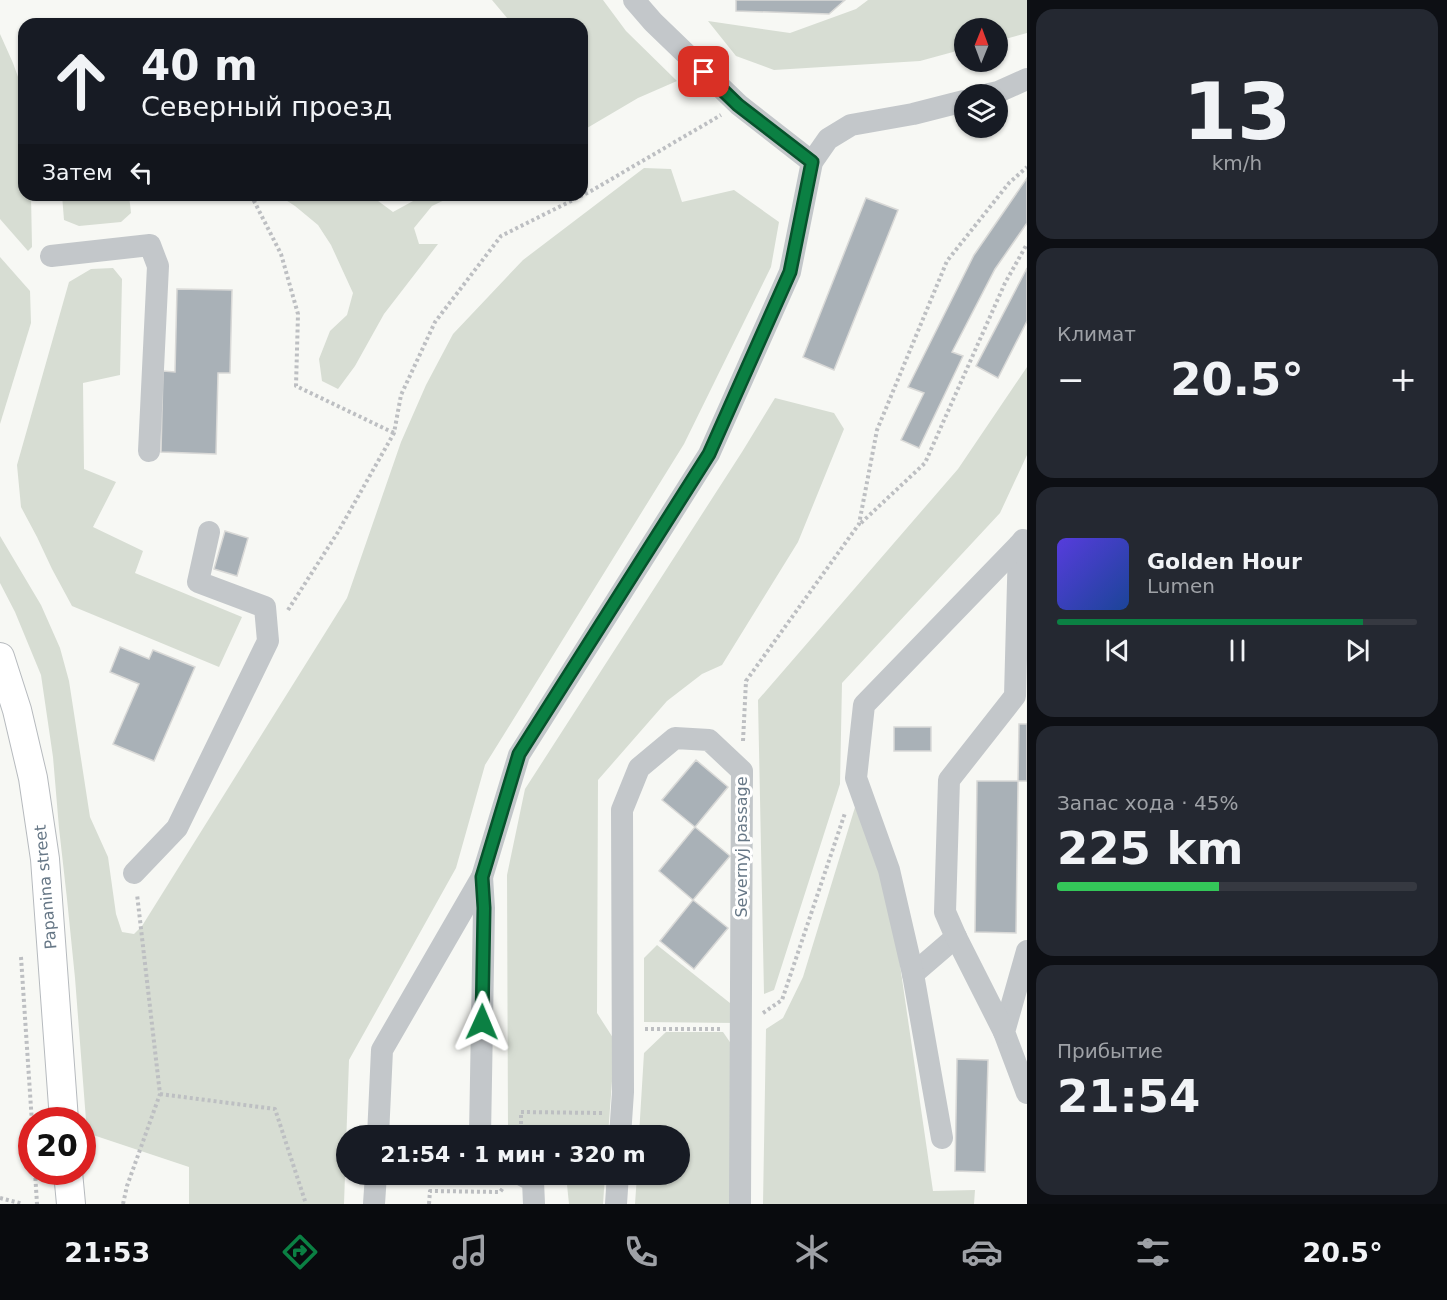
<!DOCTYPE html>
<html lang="ru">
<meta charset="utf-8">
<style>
body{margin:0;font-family:"DejaVu Sans",sans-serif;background:#242831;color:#f1f3f6;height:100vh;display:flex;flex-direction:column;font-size:22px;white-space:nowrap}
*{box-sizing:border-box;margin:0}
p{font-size:20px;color:#9ea1a6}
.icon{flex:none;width:33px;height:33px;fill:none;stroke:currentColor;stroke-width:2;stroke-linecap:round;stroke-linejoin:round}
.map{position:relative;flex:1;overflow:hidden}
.side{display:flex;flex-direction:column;gap:9px;padding:9px;background:#0d0f14;width:420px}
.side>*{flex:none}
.hud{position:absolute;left:18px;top:18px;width:570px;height:183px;border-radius:18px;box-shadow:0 2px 4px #0004;background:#171b24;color:#f1f3f6;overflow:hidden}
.needle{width:39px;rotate:1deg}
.tools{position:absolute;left:954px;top:18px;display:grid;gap:12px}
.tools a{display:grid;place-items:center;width:54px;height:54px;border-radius:50%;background:#171b24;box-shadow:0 2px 4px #0004;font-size:30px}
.speed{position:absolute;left:18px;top:1107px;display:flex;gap:12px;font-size:30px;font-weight:700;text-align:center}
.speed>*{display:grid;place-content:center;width:78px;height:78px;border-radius:50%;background:#171b24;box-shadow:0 2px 4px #0004;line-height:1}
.speed .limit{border:9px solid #d22;background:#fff;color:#111}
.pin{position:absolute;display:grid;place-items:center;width:51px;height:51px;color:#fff;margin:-26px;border-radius:12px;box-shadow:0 3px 9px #0006}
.me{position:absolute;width:66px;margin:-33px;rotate:1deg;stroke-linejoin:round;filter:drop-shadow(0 0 4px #0008)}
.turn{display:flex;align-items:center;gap:21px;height:126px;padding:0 24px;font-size:27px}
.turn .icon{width:78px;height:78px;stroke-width:2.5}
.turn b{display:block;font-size:42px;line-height:51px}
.then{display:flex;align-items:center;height:57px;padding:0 24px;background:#0003;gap:12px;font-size:22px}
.big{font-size:45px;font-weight:800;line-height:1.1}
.side .card{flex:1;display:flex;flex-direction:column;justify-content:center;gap:9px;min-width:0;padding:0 21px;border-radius:18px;background:#242831}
.side .dial{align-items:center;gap:0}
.dial b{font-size:78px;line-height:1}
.song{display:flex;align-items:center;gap:18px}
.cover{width:72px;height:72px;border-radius:9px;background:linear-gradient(135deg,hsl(250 70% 55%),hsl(220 70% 35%))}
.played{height:6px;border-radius:3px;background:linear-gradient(90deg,#0b8043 85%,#363941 85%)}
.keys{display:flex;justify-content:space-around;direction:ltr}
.heat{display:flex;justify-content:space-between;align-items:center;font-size:33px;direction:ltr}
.charge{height:9px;border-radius:4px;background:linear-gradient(90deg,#34c759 45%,#363941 0)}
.trip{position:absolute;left:336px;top:1125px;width:354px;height:60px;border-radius:30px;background:#171b24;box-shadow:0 2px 4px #0004;font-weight:800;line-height:60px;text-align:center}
.tab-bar{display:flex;height:96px;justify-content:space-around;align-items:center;background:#090b0e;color:#9ea1a6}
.tab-bar .icon{width:42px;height:42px}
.tab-bar .on{color:#0b8043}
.tab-bar b{font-size:27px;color:#f1f3f6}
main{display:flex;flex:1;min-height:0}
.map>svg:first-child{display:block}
</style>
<main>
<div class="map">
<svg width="1027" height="1204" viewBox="0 0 1027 1204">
<rect width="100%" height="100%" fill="#f7f8f4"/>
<!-- green -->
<g fill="#d7ddd3">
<polygon points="492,0 603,0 626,31 677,81 638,98 582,131 582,24 512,24"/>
<polygon points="868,0 1027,0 1027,33 998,41 998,28 964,28 964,49 920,61 774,70 736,56 708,21 790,33 856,9"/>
<polygon points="0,34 13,63 22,88 24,109 24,195 31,195 32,247 28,251 0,219"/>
<polygon points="644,168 671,169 682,202 734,190 779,222 771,267 684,444 485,765 456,868 349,1060 344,1204 189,1204 189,1167 87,1133 75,978 67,899 59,828 53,757 41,675 15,612 0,583 0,536 41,605 60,648 69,681 90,817 108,857 116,914 122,932 134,934 142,926 347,598 401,442 426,385 453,334 523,260"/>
<polygon points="62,195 129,195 131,213 121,222 79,226 64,220"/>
<polygon points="278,195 370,195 393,212 424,195 455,195 432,206 414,228 419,244 438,244 384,314 355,366 338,389 322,381 319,359 330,331 347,315 353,293 331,245 318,225 295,206"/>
<polygon points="0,257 30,291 31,323 0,424"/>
<polygon points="113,268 122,279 120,375 83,383 84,469 116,482 93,527 143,551 135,573 242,617 219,667 72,606 52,569 37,537 21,507 17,465 69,282 91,269"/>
<polygon points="1027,367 1027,455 1000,513 842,683 840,784 774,990 764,994 758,700 958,469"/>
<polygon points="775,398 834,413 844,429 798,542 722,665 702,674 667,701 598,780 597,1013 615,1041 608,1135 515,1136 508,1132 507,875 525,789 742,452"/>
<polygon points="856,804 877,865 894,924 933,1191 975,1190 974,1204 763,1204 766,1029 783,1018 803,977"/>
<polygon points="657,945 735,1007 736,1023 644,1022 644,958"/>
<polygon points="666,1032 723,1032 734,1048 737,1204 635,1204 637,1175 680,1174 680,1136 639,1135 644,1053"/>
<polygon points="566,1175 605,1175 603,1204 569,1204"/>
</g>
<!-- building -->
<g fill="#a9b1b7" stroke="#d9d9d7" stroke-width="1.5">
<polygon points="736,0 845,0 829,14 736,11"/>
<polygon points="1027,178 1027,223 995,269 952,352 963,356 919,448 901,440 924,393 908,387 974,255"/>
<polygon points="866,198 898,210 834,370 803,357"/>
<polygon points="1027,268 1027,321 998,378 976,366"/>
<polygon points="177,289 232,290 230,373 218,373 216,454 161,452 163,371 175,372"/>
<polygon points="225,531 248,538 237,576 214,569"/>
<polygon points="120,647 149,659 153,650 195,667 154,761 113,744 139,684 110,672"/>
<polygon points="1019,724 1027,724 1027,781 1018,781"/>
<rect x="894" y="727" width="37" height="24"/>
<polygon points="696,760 728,787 695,827 662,800"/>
<polygon points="977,781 1018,781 1016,933 975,932"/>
<polygon points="695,827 730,856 693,900 659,871"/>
<polygon points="693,900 728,928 694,969 660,941"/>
<polygon points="957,1059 988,1060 985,1172 955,1171"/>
</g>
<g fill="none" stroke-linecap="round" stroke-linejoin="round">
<defs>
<g id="major">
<polyline points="0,657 17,710 33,778 45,859 64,1120"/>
<polyline points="68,1172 71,1204"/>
</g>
</defs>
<!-- major casing -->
<use href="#major" stroke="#b6babe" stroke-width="30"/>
<!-- path -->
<g stroke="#bdbfc2" stroke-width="4" stroke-dasharray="3 3" stroke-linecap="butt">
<polyline points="251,195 281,254 298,314 296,386 394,433"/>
<polyline points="861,523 925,463 1005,283 1027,244"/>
<polyline points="288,610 338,532 394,433 401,395 435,322 501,236 591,191 721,115"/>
<polyline points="743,741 746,681 859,524 877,430 947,261 1009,183 1027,167"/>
<polyline points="21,957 32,1123"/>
<polyline points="763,1013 782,1000 845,813"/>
<polyline points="645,1029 721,1029"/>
<polyline points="160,1094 275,1109 306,1204"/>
<polyline points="521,1136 521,1112 602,1113"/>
<polyline points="35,1172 37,1204"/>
<polyline points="0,1198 23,1204"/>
<polyline points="123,1204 127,1186 160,1094 137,894"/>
<polyline points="429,1204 430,1191 500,1192 503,1188"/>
</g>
<!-- minor -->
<g stroke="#c3c7ca" stroke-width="22">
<polyline points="634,0 653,22 739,105 812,162"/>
<polyline points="989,94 998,92 1027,79"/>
<polyline points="51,256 150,245 158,266 149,451"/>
<polyline points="134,873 177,828 268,641 265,607 198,582 209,532"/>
<polyline points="1027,951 1004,1032 1027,1093"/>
<polyline points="913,974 956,937"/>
<polyline points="1004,1032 956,937 945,912 949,780 1015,696 1019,545 1023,540"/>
<polyline points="378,1136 382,1050 482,877 519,755 709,454 790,272 812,162 828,139 851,125 913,114 964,101"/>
<polyline points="480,1136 484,908 482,877"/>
<polyline points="620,1136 623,1092 622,810 639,768 675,738 709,740 742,771 740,1204"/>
<polyline points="942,1138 913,974 889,870 856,778 864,705 1019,545"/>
<polyline points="520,1174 533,1181 534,1204"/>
<polyline points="374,1204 376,1174"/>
<polyline points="616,1204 618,1174"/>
</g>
<!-- major -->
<use href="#major" stroke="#fff" stroke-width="28"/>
</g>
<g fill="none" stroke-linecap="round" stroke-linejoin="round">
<defs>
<polyline id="route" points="482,1022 484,908 482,877 519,754 709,454 790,272 812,162 738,105 704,72"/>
</defs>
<!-- route casing -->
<use href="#route" stroke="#07532c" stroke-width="15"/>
<!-- route -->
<use href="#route" stroke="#0b8043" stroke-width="10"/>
</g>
<g text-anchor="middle" stroke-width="6" stroke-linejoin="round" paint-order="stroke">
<!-- street labels -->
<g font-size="16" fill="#667786" stroke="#fff">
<text transform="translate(741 847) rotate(-90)" y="6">Severnyj passage</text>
<text transform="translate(45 887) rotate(-95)" y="6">Papanina street</text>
</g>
</g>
</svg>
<div class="tools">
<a><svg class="needle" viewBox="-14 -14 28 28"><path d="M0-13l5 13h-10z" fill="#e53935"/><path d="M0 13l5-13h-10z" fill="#9ea1a6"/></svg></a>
<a><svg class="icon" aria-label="layers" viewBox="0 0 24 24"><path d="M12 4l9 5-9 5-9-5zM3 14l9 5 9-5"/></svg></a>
</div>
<div class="speed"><div class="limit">20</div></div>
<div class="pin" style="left:704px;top:72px;background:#d93025"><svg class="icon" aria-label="arrive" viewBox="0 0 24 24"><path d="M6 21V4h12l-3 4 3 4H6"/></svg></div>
<svg class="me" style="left:482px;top:1022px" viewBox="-20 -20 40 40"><path d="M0-17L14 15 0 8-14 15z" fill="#0b8043" stroke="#fff" stroke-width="4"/></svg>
<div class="trip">21:54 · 1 мин · 320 m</div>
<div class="hud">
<div class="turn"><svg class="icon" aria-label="ahead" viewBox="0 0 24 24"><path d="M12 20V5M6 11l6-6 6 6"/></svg><div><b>40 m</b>Северный проезд</div></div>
<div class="then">Затем<svg class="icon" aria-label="left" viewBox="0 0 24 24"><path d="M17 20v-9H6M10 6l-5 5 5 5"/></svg></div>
</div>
</div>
<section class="side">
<div class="card dial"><b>13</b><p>km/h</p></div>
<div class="card"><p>Климат</p>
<div class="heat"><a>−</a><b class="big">20.5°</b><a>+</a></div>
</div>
<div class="card">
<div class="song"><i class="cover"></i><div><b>Golden Hour</b><p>Lumen</p></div></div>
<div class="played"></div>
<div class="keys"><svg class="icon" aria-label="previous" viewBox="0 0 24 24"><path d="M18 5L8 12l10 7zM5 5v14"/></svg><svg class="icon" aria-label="pause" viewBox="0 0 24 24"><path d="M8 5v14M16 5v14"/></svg><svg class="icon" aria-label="next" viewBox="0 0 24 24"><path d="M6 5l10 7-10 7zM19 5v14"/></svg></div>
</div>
<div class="card"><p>Запас хода · 45%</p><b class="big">225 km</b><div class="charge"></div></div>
<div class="card"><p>Прибытие</p><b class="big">21:54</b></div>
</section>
</main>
<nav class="tab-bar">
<b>21:53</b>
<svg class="icon on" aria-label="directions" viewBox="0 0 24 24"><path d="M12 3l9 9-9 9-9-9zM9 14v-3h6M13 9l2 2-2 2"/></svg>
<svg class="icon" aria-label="music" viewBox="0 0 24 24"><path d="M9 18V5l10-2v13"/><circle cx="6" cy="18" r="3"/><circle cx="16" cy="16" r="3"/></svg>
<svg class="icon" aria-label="phone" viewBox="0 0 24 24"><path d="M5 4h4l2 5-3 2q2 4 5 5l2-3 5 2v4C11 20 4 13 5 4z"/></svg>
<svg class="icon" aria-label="climate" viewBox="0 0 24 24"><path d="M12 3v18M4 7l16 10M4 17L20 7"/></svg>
<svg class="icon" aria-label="car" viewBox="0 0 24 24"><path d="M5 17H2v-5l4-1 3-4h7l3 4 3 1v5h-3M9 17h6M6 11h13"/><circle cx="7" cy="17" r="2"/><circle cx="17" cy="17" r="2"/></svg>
<svg class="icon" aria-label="filters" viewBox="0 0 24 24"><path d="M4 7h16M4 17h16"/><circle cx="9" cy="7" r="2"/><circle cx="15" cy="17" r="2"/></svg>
<b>20.5°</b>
</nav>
